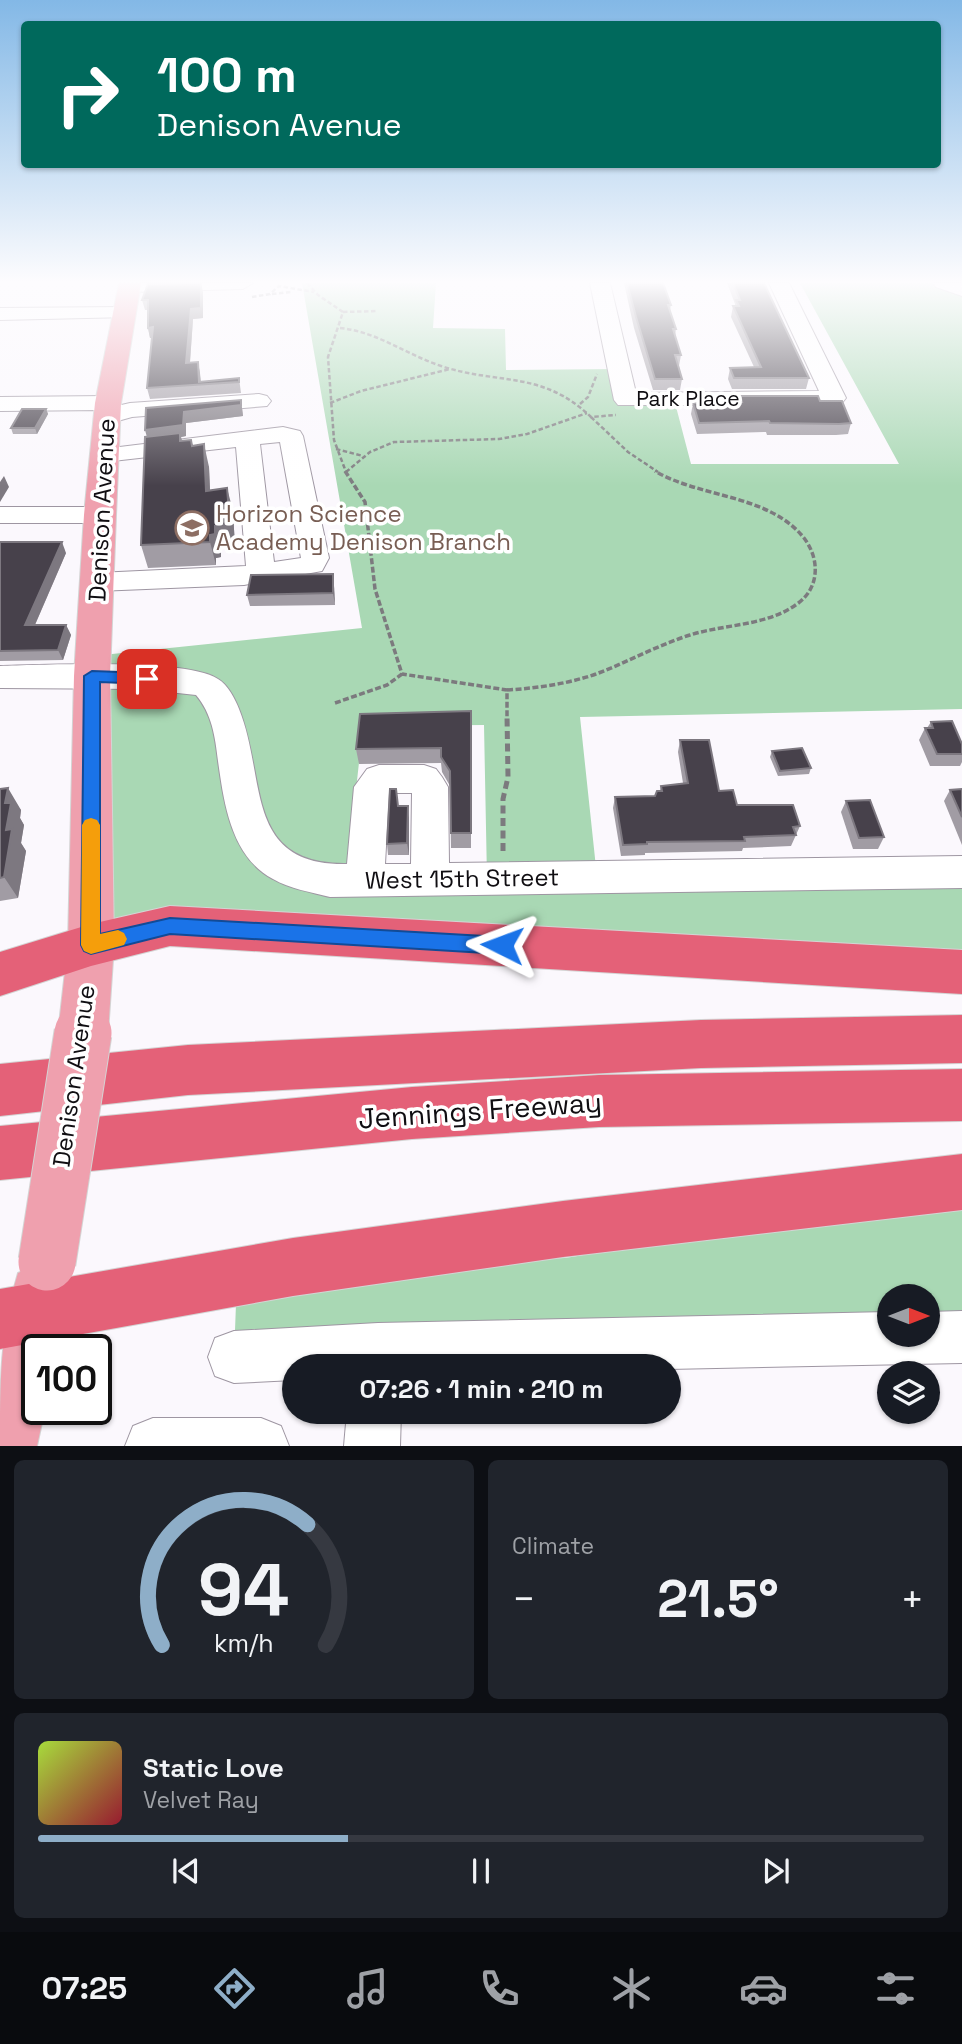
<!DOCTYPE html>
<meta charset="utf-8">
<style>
body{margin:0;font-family:"Space Grotesk",sans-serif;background:#20242c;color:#f1f3f6;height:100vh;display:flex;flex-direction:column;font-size:26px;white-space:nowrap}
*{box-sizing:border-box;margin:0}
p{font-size:23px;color:#9ea1a6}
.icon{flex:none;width:38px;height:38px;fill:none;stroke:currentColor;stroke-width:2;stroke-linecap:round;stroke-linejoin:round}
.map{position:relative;height:1446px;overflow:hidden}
.details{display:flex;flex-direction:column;gap:14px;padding:14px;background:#0d0f14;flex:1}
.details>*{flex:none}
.guide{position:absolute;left:21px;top:21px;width:920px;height:147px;border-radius:7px;box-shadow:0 2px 5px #0004;background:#00695c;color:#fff;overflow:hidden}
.needle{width:46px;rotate:90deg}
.buttons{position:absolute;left:877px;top:1284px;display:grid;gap:14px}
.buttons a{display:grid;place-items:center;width:63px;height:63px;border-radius:50%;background:#171b24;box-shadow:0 2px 5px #0004;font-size:35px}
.speed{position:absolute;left:21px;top:1334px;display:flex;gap:14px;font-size:35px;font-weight:700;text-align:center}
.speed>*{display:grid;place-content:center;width:91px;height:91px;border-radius:50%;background:#171b24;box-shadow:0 2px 5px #0004;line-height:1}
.speed .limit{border:4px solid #111;border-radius:10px;background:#fff;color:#111}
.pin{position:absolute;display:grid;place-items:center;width:60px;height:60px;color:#fff;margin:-30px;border-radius:14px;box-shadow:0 4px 10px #0006}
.me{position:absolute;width:77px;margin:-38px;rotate:273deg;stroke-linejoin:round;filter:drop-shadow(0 0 5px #0008)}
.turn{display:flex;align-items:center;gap:24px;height:147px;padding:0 21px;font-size:32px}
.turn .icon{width:91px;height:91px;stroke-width:2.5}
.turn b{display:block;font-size:49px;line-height:60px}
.big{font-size:52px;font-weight:600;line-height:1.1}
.details .widget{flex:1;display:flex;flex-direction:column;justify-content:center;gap:10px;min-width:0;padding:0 24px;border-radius:10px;background:#20242c}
.details .dial{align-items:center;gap:0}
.dial svg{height:182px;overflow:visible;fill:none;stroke:#363941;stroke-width:7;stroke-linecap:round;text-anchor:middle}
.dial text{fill:#f1f3f6;stroke:none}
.song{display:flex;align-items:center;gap:21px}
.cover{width:84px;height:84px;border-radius:10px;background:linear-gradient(135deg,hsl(80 70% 55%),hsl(350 70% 35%))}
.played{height:7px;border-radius:4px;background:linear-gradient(90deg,#8eaec8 35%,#363941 35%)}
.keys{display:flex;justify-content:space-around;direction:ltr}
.heat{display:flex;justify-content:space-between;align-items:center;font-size:38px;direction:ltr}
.details .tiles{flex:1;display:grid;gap:14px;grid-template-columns:1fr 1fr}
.widget:last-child{grid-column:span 2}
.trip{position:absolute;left:282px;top:1354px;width:399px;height:70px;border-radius:35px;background:#171b24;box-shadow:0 2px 5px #0004;font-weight:600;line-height:70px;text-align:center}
.dock{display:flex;height:112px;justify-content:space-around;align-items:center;background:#090b0e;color:#9ea1a6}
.dock .icon{width:49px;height:49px}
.dock .active{color:#8eaec8}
.dock b{font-size:32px;color:#f1f3f6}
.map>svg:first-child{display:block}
</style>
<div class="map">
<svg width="962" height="1446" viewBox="0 0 962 1446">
<rect width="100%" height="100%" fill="#fbf8fd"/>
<!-- green -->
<g fill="#a9d8b4" fill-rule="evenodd">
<path d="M302,283H436L433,328L505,329L506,370L619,369L626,400L674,399L691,464H899L800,283H962V709L580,717L597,877L962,872V972L170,926L91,945L93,656L362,628ZM484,725L487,879L346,881L363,726Z"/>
<path d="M962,1193V1337L234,1357L237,1277L293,1267L565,1258ZM889,1297H928V1335H889Z"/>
</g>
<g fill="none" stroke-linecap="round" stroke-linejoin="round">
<defs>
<g id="minor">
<polygon points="121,283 253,283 243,289 129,292 122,290 119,286"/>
<polygon points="590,283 610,283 636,393 819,391 769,283 789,283 846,398 842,403 834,405 618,405 614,400"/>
<polygon points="933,283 962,283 962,296 936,287"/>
<polygon points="123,307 130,309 133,313 130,317 0,320 0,308"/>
<polygon points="259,394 267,396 271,401 267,406 132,417 107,424 99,422 95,417 99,412 105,410 0,411 0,397 108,396 116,398 120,403 117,406 130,403"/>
<path d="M283,427L300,431L303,436L329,558L322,571L244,585L97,591L87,589L83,582L87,575L97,573L246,566L236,447L104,462L95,460L92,455L95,450ZM280,442L301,558L274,562L260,444Z"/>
<polygon points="0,507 100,507 109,509 113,515 109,521 100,523 0,523"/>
<path d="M0,666C43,665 186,658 218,679C228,685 235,699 239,709C267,778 243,866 347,864L354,787L367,769L379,765H424L436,769L442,777L448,787L449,863L962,856V888L330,897C311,892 290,889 273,879C231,857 224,803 218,761C215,736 212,714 196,695L141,689L0,688ZM389,793H412L411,864H385Z"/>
<polygon points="962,1311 962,1363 668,1369 668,1367 294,1367 294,1380 234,1383 215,1376 208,1357 215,1338 234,1331 378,1323 889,1312 889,1335 928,1335 928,1312"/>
<polygon points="347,1412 401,1412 400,1446 344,1446"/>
<polygon points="153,1418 261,1418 281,1426 289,1446 125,1446 133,1426"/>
</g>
<g id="major">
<polygon points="119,283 141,283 121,403 116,515 110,676 114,945 108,1033 101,1050 83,1057 65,1050 58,1033 68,945 74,676 84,515 95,403"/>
<path d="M39,1264L60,1273L69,1294L57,1349H37V1409H45L37,1446H0C0,1384 0,1331 18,1273Z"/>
</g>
<g id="highway">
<polygon points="170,906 962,950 962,994 170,946 91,966 0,996 0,952 91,924"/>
<polygon points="962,1015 962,1063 701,1068 188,1095 0,1116 0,1064 188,1045 701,1020"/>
<polygon points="962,1069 962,1121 599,1127 412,1139 0,1180 0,1126 412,1087 599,1075"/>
<polygon points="962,1154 962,1210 563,1257 293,1296 0,1349 0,1289 293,1238 563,1201"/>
</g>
</defs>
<!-- minor casing -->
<use href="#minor" stroke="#9e96a2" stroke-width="2"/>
<!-- major casing -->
<use href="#major" stroke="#d4d4d4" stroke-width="2"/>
<!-- highway casing -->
<use href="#highway" stroke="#d4d4d4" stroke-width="2"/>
<!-- path-far2 -->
<g stroke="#7c7a7e" stroke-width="2.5" stroke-dasharray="4.5 2.5" stroke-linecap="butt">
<polyline points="307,283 318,295 343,312 328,357 334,440 346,472"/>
<polyline points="272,294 291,292"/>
<polyline points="252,297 270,294 279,286 314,292"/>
<polyline points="343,312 377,311"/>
<path d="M340,328C378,332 405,354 441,366C498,385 542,370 591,417L616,415"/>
<polyline points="330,403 361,391 450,369"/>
<polyline points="580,404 588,397 597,374"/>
<polyline points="591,417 628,452 658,472"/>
<polyline points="336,449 363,456"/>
<polyline points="346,472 370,452 394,442 499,439 527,434 587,413"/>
</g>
<!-- path-far1 -->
<g stroke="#7c7a7e" stroke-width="3.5" stroke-dasharray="6 2.5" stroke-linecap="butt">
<polyline points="345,471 365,502 375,589 402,674 507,690 507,717"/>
<path d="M507,690C538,688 567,684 596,674C628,662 658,645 690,635C725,624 767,626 797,604C820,588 820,559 804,538C769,494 700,498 655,471"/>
<polyline points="335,703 387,685 402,674"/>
</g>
<!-- path -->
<polyline stroke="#7c7a7e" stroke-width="5" stroke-dasharray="8 4.5" stroke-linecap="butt" points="503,851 503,799 508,777 507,715"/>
<!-- minor -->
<use href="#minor" fill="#fff" fill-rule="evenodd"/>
<!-- major -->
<use href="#major" fill="#efa0ae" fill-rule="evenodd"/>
<!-- highway -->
<use href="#highway" fill="#e46178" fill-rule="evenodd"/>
<defs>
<polyline id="major-bridge" points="47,1262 83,1033"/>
</defs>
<!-- major-bridge casing -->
<use href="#major-bridge" stroke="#d4d4d4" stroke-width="59" stroke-linecap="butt"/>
<!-- major-bridge -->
<use href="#major-bridge" stroke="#efa0ae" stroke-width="57"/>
</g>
<!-- wall -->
<g fill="#a19ca4">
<polygon points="201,283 203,293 203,318 193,319 190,363 198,362 201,382 239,378 241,393 150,399 147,388 152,338 150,338 148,328 148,310 145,310 142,300"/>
<polygon points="624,283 663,283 671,305 670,311 676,329 675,337 681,355 679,366 682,379 680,390 653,390 634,328"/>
<polygon points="727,283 764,283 809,378 806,389 732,389 728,379 730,368 754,367 731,317 733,306 735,306 735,304"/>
<polygon points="740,396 820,401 851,423 848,434 836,435 767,435 766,432 697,434 691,414 693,403 739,402"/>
<polygon points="241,400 243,416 186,423 186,436 181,437 182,441 191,440 193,446 209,467 210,491 233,511 235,547 221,549 221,557 216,558 216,565 148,568 141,545 147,437"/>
<polygon points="46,409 48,414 37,434 13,434 11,428"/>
<polygon points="0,542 66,553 35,625 66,625 71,635 63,660 0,661"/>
<polygon points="334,586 335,605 250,606 247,595"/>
<polygon points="471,711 471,848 451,848 450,786 442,772 441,763 359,764 356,749"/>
<polygon points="931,722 962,744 962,762 960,766 930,766 919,740 925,728 927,728"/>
<polygon points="680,740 719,791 737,805 800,826 791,846 743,848 742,851 645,853 645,855 621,856 613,808 615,797 655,796 660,791 661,786 683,783 678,752"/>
<polygon points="772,751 811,768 809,774 778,776 770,757"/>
<polygon points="0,789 21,810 20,818 24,825 21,843 26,851 18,898 0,901"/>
<polygon points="962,789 962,845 944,801 950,790"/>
<polygon points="846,801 884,837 878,849 853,849 841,812"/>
<polygon points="398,806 409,818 409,855 388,855 387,844"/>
</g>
<!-- shaded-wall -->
<g fill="#7d7880">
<polygon points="201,283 203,293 203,318 193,319 189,374 186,363 191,309"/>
<polygon points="153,327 156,338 150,338 148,328"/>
<polygon points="198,362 200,373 201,385 199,385"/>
<polygon points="241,400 243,416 186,423 186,436 181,437 186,455 148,441 145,430 184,412"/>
<polygon points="46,409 48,414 37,434 35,428"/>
<polygon points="204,444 209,467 211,514 206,491"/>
<polygon points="4,476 9,487 0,502 0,482"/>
<polygon points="227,488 233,511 235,547 221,549 221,557 216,558 216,565 210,542 210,535"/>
<polygon points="62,542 66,553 30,636 25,625"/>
<polygon points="333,574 334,586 335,605 333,593"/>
<polygon points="66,625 71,635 63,660 58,650"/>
<polygon points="8,788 21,810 20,818 24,825 21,843 26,851 18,898 4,877 6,830 5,803"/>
<polygon points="408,806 409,818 409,855 407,843"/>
</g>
<!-- building -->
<g fill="#47414b" stroke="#7d7880" stroke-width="2">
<polygon points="201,283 201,308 191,309 186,363 198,362 199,382 239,378 239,382 147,388 153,327 148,328 148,300 142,300 148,284"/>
<polygon points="627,283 663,283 671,305 668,305 676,329 673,329 681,355 675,355 682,379 655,379 636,317"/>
<polygon points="733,283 764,283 809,378 734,378 730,368 761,367 733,306 739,306 736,300 740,300"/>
<polygon points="740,396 818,396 820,401 842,401 851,423 839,424 770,423 769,421 699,423 693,403 742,402"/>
<polygon points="241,400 241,405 184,412 183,425 145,430 146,408"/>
<polygon points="22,409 46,409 35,428 11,428"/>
<polygon points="180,433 180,441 191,440 192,446 204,444 206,491 227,488 230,524 215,526 215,534 210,535 210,542 141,545 145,437"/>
<polygon points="0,542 62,542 25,625 66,625 58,650 0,651"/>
<polygon points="333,574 333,593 247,595 251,575"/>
<polygon points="471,711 471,833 451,833 450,771 441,757 441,748 356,749 360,714"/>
<polygon points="952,721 962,744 962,754 937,754 925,728 933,728 931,722"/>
<polygon points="680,740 709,740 719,791 733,790 737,805 793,805 800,826 793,827 796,835 744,837 745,841 647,842 647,844 623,845 615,797 655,796 657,791 662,791 661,786 688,783"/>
<polygon points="802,748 811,768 780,771 772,751"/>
<polygon points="8,788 5,803 11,803 6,830 12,829 4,877 0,878 0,789"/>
<polygon points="390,789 396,789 398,806 408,806 407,843 387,844"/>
<polygon points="962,789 962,817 950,790"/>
<polygon points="870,800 884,837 859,838 846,801"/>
</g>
<!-- sky -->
<linearGradient id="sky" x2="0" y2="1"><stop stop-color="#83b8e6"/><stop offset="0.58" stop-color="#fdfcfe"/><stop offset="1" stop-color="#fdfcfe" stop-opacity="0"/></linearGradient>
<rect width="962" height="486" fill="url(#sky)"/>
<!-- route -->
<polygon fill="#1a73e8" stroke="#114b97" stroke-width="2" points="92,671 147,673 155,679 147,684 100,682 100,934 170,918 502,937 509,939 512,945 509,951 502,954 170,934 91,954 84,951 81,945 84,676"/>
<!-- slow -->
<polygon fill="#f59e0b" points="91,818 97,820 100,825 100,934 118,930 124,933 127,939 124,945 91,954 84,951 81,945 82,825 85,820"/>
<!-- icons -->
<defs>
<symbol id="school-ring" viewBox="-11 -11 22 22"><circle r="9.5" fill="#fff" stroke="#8d6e63" stroke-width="1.5"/><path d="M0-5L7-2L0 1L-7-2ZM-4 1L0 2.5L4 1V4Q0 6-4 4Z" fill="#8d6e63"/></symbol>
</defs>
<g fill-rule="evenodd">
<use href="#school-ring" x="173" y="509" width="38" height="38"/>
</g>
<g text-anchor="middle" stroke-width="7" stroke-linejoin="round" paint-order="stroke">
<!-- far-street labels -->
<g font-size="21" fill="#100e12" stroke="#fff">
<text x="688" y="406">Park Place</text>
</g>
<!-- street labels -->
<g font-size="24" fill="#100e12" stroke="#fff">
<text transform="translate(102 510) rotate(-87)" y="8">Denison Avenue</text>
<text transform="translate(462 879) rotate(-1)" y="8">West 15th Street</text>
<text transform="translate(74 1076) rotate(-82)" y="8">Denison Avenue</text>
</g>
<!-- education labels -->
<g font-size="24" fill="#785e54" stroke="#fff" text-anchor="start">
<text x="216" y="522">Horizon Science<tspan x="216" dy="28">Academy Denison Branch</tspan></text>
</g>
<!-- near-street labels -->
<g font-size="28" fill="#100e12" stroke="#fff">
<text transform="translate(480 1110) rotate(-4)" y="10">Jennings Freeway</text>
</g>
</g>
</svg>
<div class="buttons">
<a><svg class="needle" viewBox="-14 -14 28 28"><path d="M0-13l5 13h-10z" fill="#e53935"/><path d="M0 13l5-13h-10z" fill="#9ea1a6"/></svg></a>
<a><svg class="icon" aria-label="layers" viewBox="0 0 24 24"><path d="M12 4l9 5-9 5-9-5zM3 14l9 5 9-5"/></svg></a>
</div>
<div class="speed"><div class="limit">100</div></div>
<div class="pin" style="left:147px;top:679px;background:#d93025"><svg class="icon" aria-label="arrive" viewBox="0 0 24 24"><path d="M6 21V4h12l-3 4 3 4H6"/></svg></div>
<svg class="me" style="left:502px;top:945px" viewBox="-20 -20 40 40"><path d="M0-17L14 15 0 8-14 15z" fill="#1a73e8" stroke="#fff" stroke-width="4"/></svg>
<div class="trip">07:26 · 1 min · 210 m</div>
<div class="guide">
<div class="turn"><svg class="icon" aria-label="right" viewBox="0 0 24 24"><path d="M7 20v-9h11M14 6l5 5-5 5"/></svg><div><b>100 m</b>Denison Avenue</div></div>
</div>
</div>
<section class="details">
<div class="tiles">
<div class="widget dial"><svg viewBox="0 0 100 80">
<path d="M14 69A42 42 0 1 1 86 69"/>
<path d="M14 69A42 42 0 0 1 78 16" stroke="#8eaec8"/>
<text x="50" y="56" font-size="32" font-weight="700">94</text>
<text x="50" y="72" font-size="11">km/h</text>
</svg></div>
<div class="widget"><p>Climate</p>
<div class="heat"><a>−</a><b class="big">21.5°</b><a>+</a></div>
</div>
<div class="widget">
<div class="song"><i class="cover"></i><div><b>Static Love</b><p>Velvet Ray</p></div></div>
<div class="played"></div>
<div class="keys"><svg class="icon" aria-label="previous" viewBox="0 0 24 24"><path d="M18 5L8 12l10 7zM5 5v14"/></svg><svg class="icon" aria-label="pause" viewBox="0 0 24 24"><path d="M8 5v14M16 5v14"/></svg><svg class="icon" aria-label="next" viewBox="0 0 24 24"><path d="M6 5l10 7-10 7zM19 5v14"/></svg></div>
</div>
</div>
</section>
<nav class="dock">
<b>07:25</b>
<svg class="icon active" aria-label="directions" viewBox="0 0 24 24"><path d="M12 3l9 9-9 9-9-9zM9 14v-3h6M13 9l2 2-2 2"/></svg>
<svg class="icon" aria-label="music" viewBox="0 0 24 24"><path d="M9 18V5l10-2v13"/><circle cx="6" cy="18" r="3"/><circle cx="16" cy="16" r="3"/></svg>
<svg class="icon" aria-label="phone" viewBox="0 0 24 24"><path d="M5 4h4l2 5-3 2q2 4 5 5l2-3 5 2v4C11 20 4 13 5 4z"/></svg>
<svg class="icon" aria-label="climate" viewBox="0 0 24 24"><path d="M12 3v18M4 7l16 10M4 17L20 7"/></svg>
<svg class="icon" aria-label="car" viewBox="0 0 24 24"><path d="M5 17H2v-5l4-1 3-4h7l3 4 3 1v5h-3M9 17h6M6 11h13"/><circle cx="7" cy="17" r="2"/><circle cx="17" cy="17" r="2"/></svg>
<svg class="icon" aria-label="filters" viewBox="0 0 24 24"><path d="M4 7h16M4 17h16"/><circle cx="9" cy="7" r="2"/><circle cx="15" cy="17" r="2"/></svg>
</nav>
